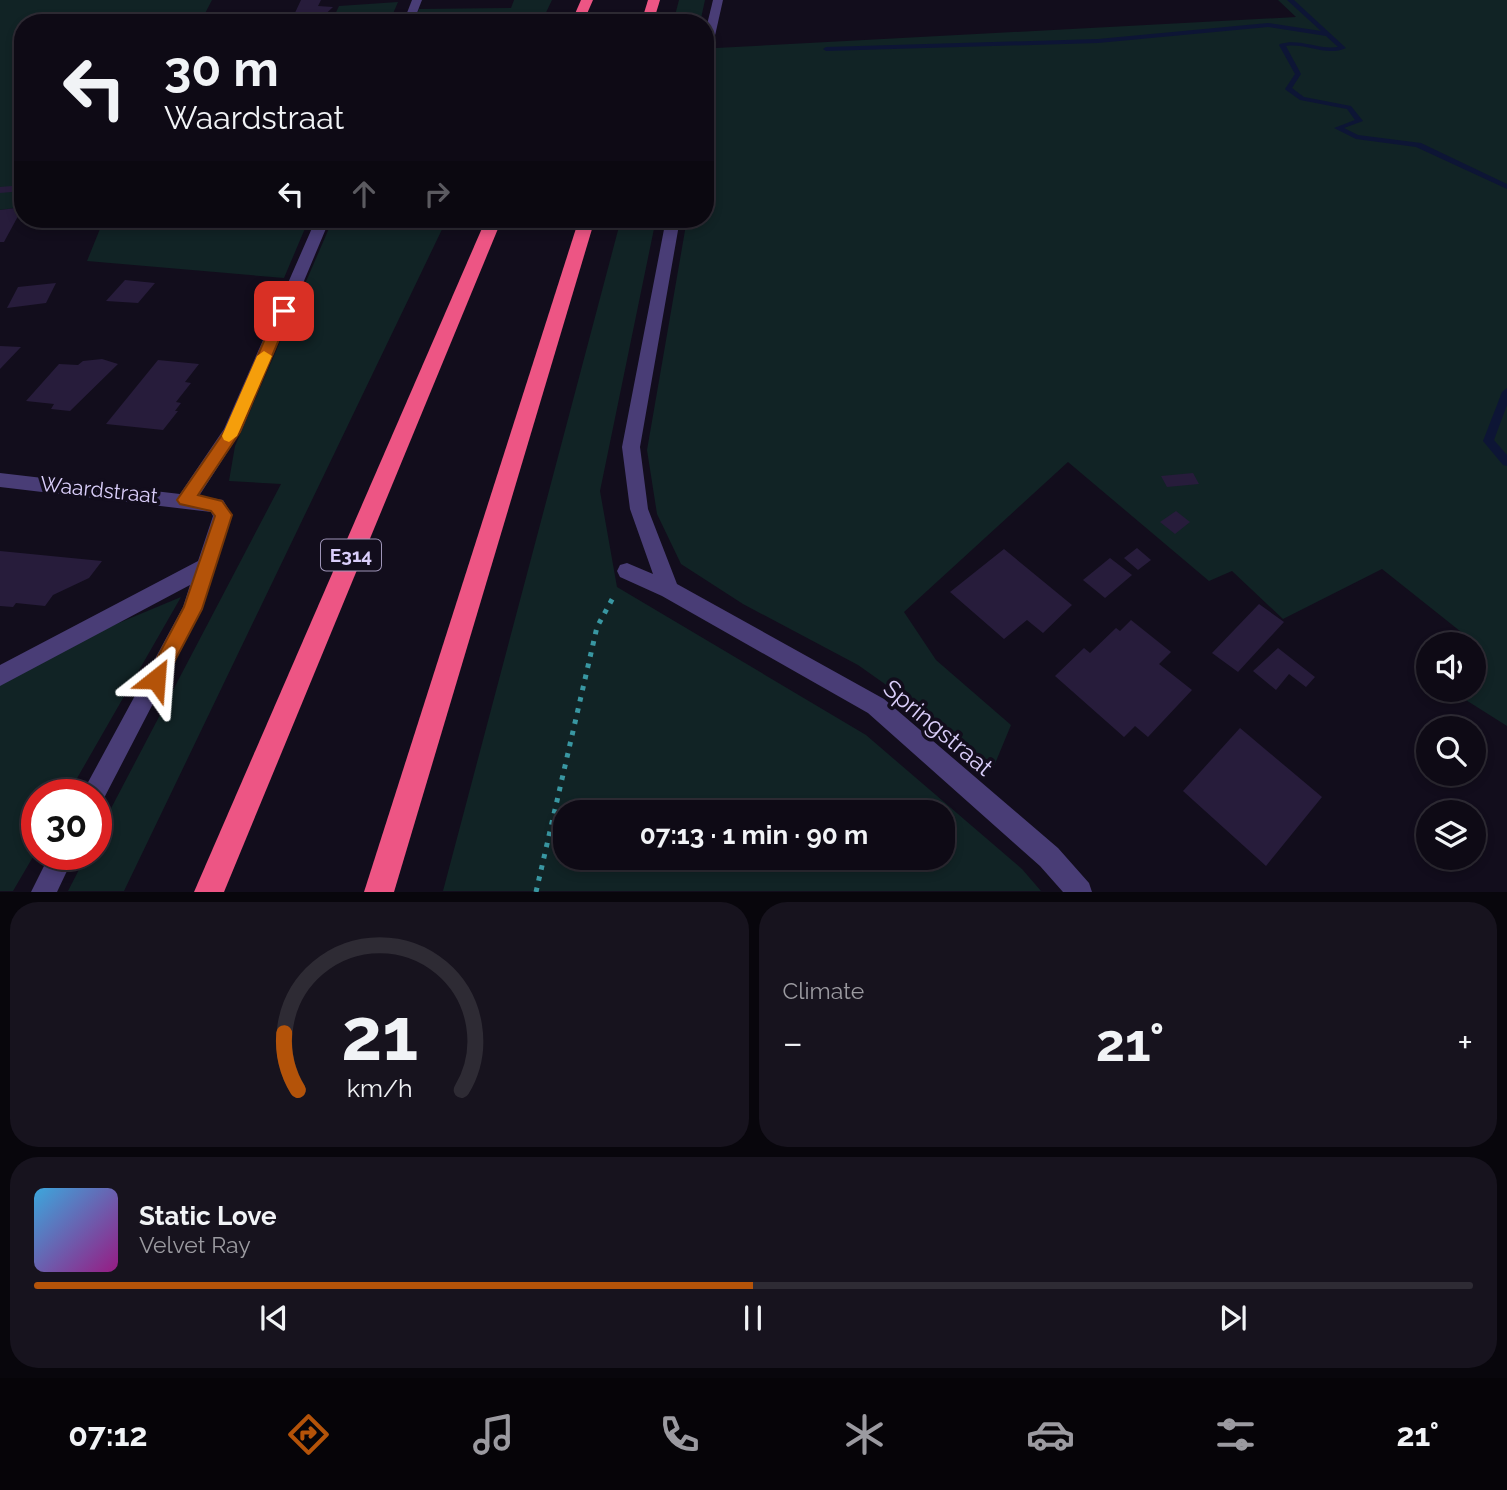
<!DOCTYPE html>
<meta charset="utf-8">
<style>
body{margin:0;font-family:Raleway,sans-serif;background:#17131e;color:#f1f3f6;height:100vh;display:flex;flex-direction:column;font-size:26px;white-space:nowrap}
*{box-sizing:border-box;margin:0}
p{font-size:23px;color:#9b9aa0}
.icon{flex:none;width:38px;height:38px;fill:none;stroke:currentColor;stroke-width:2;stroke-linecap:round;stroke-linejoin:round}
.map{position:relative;height:892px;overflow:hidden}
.panel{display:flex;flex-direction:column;gap:10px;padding:10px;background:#08060c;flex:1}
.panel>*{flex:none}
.hud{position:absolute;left:14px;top:14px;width:700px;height:214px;border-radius:28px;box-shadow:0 4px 10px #0003,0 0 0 2px #2e2b34;background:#0e0a15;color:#f1f3f6;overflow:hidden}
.buttons{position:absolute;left:1416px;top:632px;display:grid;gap:14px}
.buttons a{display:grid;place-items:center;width:70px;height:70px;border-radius:50%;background:#0e0a15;box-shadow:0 4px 10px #0003,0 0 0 2px #2e2b34;font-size:35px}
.speed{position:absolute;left:21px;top:779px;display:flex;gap:14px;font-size:35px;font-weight:700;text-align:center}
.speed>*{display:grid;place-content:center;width:91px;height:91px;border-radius:50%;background:#0e0a15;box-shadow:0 4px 10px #0003,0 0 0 2px #2e2b34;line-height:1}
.speed .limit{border:10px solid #d22;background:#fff;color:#111}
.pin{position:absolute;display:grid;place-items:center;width:60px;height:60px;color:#fff;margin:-30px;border-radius:14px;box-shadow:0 4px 10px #0006}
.me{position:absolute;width:77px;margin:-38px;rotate:28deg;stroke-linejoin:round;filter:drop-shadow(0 0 5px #0008)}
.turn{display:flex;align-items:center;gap:24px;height:147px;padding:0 35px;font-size:32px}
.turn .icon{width:91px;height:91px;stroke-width:2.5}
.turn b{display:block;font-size:49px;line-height:60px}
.lanes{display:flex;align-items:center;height:66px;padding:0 35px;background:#0003;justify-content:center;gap:35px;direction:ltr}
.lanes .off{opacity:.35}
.big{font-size:52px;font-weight:700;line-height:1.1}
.panel .widget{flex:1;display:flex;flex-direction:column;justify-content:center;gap:10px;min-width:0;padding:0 24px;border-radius:28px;background:#17131e}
.panel .dial{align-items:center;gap:0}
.dial svg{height:182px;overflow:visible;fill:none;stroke:#2e2b34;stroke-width:7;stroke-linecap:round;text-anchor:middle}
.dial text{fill:#f1f3f6;stroke:none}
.song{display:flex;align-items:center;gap:21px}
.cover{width:84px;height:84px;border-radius:10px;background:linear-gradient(135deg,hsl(200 70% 55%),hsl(310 70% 35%))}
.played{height:7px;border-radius:4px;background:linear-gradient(90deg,#b45309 50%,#2e2b34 50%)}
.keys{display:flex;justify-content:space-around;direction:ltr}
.heat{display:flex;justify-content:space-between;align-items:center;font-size:38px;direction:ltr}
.panel .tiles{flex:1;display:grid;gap:10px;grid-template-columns:1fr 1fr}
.widget:last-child{grid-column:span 2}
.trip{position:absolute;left:553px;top:800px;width:402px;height:70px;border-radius:28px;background:#0e0a15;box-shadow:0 4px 10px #0003,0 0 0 2px #2e2b34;font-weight:700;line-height:70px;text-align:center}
.menu{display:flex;height:112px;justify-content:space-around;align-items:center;background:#060408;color:#9b9aa0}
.menu .icon{width:49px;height:49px}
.menu .on{color:#b45309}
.menu b{font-size:32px;color:#f1f3f6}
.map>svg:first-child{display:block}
</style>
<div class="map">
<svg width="1507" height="892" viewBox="0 0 1507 892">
<rect width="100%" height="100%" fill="#120d1c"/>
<!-- green -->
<g fill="#112325" fill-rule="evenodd">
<polygon points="0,0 212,0 200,23 23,23 23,207 0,210"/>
<polygon points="514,0 552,0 541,23 414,23 419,9 511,8"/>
<polygon points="679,0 705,0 700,23 673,23"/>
<polygon points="1278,0 1507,0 1507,726 1450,690 1474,690 1474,656 1480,647 1382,569 1283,619 1232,571 1209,581 1068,462 904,612 936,660 1011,725 992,771 916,706 858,665 743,604 681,564 657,514 647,450 687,219 705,219 705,110 716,48 1296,17"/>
<polygon points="398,2 389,23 331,23 339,6"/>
<polygon points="104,219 309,219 284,278 87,261"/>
<polygon points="333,219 447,219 124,891 68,891 87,854 96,854 96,837 281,484 229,481 235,446"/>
<path d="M621,219H656L600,491L617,587L866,735L1022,869L1041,891H443ZM565,812H943V858H565Z"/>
<polygon points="181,597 68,794 37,794 37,850 13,891 0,891 0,682 49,652"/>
</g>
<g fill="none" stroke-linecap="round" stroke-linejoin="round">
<!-- stream -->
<g fill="#0d1535" fill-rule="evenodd">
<path d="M1287,0H1294L1346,48C1326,57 1307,43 1286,46L1301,74L1292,88L1304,97L1351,106L1363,121L1344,128L1358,135L1421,143L1507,184V189L1416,147L1356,139L1334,128L1355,120L1347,109L1300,100L1286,90L1285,89L1295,74L1279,45L1280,44C1300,38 1318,50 1338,47L1326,36L1268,27L1098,43L826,51L823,49L826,47L1098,39L1268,23L1321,31Z"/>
<polygon points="1507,388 1507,405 1494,440 1507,455 1507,466 1503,465 1483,441 1502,392"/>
</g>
</g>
<!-- building -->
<g fill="#271c3b">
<polygon points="301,0 321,0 318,6 333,7 316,23 284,23 286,18 293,17"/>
<polygon points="23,185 23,191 0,193 0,187"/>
<polygon points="23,207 4,242 0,242 0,210"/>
<polygon points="125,280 155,283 138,303 106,301"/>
<polygon points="56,283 46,303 7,308 18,287"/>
<polygon points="0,346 21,347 0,369"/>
<polygon points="102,359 118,364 70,411 51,409 54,404 26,401 59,364 78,365 83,361"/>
<polygon points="158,360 199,364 185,382 191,383 176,402 181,403 175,411 178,411 163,430 106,424"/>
<polygon points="1193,473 1199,484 1167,487 1161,476"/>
<polygon points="1176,511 1190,522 1175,534 1160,522"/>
<polygon points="1137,548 1151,560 1138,570 1124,558"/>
<polygon points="1004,549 1072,605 1043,633 1027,620 1004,639 950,592"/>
<polygon points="0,551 102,561 89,578 53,595 45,606 16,603 13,607 0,606"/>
<polygon points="1110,558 1132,575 1105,598 1083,580"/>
<polygon points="1259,604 1284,622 1238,672 1212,653"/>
<polygon points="1131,620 1171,652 1159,664 1192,690 1148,737 1135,726 1124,737 1055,676 1084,648 1090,653 1116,628 1120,631"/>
<polygon points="1278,648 1315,677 1306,687 1289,674 1276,690 1253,671"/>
<polygon points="1240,728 1322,797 1266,866 1183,791"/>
</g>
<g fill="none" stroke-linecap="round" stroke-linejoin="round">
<!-- path -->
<polyline stroke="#3997a2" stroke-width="5" stroke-dasharray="4.5 7" stroke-linecap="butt" points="536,892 597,627 615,594"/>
<!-- minor -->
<g fill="#493d76" fill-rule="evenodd">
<polygon points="412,0 422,0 413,23 403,23"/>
<polygon points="713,0 723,0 710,58 705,61 705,33"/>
<polygon points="316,219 330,219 241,431 199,496 223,500 232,515 202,609 102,802 96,805 96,794 83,794 86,786 183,607 190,585 0,686 0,665 198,561 213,516 211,512 0,487 0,473 180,494 224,429"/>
<polygon points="666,219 680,219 640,447 648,509 677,584 884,699 1058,848 1089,883 1092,892 1063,892 1040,866 868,713 662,596 620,577 617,571 620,565 627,563 653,574 630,509 622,447"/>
<polygon points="50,854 75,854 57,892 31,892"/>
</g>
<!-- highway -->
<g fill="#ed5584" fill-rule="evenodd">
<polygon points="581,0 593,0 583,23 571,23"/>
<polygon points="648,0 660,0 653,23 641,23"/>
<polygon points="486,219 502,219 224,892 194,892"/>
<polygon points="579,219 595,219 394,892 364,892"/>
</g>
</g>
<!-- route -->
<polygon fill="#b45309" stroke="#753606" stroke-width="2" points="284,306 291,311 240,432 198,495 222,501 232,515 202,609 162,685 156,688 149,685 146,679 184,607 215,516 211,511 180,504 177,500 226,429 277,311"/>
<!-- slow -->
<polygon fill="#f59e0b" points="264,351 272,356 237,436 229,442 224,440 222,436 257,356"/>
<g text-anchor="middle" stroke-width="7" stroke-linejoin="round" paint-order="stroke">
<!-- shield labels -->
<rect fill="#120d1c" stroke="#9e94b7" stroke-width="2" x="321" y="539.5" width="60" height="31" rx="5"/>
<g font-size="19" font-weight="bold" fill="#dacefa">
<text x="351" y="562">E314</text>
</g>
<!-- street labels -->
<g font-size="21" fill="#dacefa" stroke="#120d1c">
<text transform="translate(99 490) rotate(6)" y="7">Waardstraat</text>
</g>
<!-- near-street labels -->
<g font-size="24" fill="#dacefa" stroke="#120d1c">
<text transform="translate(938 728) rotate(40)" y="8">Springstraat</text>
</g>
</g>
</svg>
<div class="buttons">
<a><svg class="icon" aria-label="sound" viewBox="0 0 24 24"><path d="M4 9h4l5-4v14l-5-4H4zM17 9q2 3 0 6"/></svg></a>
<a><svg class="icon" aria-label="search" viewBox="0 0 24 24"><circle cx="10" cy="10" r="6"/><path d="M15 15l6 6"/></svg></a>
<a><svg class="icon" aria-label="layers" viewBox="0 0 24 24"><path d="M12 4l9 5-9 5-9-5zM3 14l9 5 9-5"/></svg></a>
</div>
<div class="speed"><div class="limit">30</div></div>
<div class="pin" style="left:284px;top:311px;background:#d93025"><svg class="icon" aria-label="arrive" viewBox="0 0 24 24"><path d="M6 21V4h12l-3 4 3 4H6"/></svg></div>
<svg class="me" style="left:156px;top:679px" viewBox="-20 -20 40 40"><path d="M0-17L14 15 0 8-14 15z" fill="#b45309" stroke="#fff" stroke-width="4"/></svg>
<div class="trip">07:13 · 1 min · 90 m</div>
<div class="hud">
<div class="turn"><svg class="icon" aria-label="left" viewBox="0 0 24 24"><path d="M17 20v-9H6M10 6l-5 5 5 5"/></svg><div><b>30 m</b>Waardstraat</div></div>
<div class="lanes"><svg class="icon" aria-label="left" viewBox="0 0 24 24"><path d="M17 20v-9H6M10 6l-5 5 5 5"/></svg><svg class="icon off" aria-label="ahead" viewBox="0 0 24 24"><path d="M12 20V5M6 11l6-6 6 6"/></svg><svg class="icon off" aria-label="right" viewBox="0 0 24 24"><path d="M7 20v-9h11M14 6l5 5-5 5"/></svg></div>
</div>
</div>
<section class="panel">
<div class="tiles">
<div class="widget dial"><svg viewBox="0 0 100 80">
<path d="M14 69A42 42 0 1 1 86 69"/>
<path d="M14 69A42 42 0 0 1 8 44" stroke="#b45309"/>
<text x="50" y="56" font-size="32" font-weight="700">21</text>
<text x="50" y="72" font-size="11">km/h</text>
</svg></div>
<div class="widget"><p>Climate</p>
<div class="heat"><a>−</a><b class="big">21°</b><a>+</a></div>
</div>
<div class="widget">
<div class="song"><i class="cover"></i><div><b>Static Love</b><p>Velvet Ray</p></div></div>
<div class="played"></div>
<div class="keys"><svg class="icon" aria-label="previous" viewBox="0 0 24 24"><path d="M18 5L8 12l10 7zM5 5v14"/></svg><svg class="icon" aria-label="pause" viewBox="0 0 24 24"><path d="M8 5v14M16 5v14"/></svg><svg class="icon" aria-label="next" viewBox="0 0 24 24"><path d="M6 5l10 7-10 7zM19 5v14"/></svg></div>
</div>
</div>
</section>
<nav class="menu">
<b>07:12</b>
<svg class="icon on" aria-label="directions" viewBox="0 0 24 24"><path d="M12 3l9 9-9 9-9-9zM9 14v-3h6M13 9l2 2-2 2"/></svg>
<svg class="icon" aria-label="music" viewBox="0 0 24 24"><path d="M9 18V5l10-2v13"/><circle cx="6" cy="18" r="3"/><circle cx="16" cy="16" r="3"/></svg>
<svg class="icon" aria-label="phone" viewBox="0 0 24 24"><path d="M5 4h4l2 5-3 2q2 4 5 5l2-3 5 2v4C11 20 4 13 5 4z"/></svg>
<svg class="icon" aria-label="climate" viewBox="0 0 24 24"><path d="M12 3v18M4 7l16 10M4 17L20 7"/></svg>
<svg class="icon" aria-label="car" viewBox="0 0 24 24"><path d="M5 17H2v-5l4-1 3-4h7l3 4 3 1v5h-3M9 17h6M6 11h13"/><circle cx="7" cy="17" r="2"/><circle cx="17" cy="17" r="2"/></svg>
<svg class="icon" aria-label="filters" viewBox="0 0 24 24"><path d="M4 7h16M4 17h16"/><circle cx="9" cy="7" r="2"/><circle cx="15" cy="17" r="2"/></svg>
<b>21°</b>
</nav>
